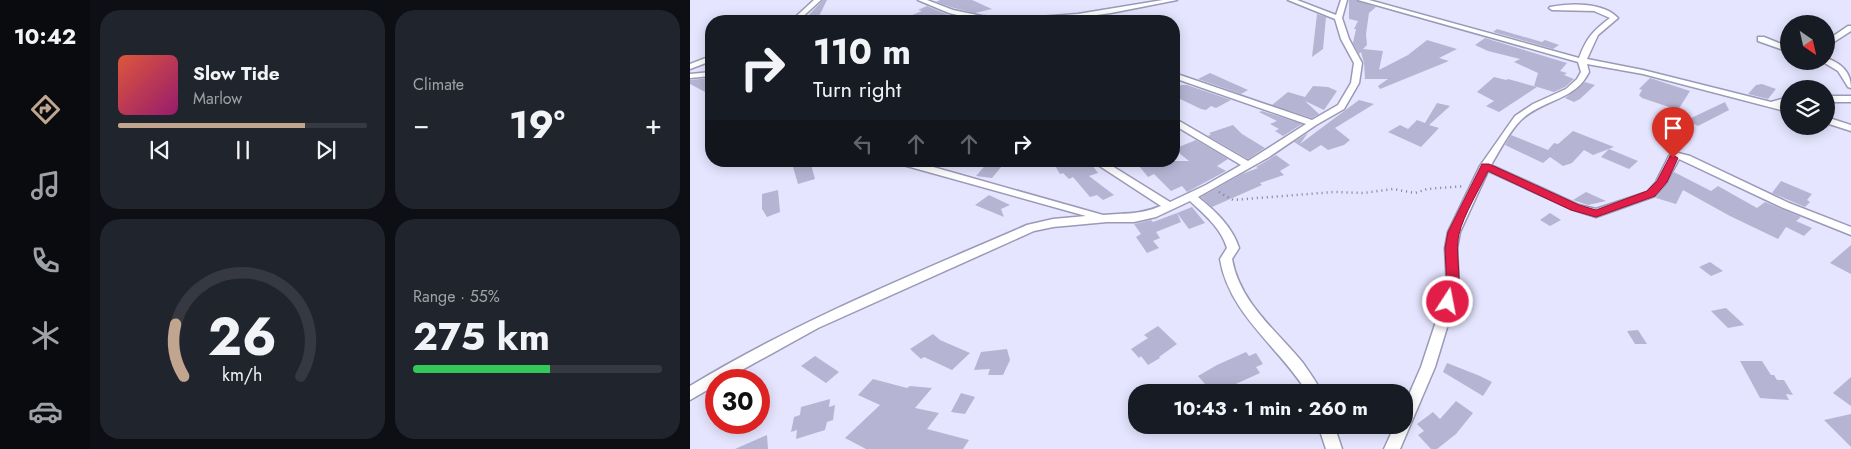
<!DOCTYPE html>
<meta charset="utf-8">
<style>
body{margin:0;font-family:Jost,sans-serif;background:#20242c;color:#f1f3f6;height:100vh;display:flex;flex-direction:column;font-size:19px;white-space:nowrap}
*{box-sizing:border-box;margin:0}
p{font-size:16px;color:#9ea1a6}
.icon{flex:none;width:28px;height:28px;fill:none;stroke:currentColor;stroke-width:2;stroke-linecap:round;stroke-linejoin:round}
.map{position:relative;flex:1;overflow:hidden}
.panel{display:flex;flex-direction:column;gap:10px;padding:10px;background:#0d0f14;width:600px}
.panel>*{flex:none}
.banner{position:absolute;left:15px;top:15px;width:475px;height:152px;border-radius:20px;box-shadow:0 2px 12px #0003;background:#171b24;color:#f1f3f6;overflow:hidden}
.needle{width:32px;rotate:146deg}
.controls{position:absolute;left:1090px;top:15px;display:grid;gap:10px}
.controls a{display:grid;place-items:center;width:55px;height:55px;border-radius:50%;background:#171b24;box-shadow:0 2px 12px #0003;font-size:25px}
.speed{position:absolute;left:15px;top:369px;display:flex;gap:10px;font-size:25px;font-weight:700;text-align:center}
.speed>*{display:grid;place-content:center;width:65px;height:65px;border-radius:50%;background:#171b24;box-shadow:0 2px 12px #0003;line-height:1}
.speed .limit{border:8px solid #d22;background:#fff;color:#111}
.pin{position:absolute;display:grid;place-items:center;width:42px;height:42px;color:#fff;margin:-51px -21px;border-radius:50% 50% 50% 0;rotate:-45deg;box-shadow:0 0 5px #0007}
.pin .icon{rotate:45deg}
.me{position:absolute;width:55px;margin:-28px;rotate:11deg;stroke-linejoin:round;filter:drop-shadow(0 0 4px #0008)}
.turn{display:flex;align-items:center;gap:18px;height:105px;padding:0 25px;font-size:22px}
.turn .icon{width:65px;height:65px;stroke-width:2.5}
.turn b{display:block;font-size:35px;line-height:42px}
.lanes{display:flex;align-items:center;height:48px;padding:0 25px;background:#0003;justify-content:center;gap:25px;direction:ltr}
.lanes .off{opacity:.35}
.big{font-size:38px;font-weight:700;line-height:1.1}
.panel .tile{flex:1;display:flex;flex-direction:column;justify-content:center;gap:8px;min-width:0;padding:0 18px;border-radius:20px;background:#20242c}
.panel .dial{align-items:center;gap:0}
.dial svg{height:130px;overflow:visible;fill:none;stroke:#363941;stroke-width:7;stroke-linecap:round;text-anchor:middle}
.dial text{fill:#f1f3f6;stroke:none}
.song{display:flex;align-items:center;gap:15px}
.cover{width:60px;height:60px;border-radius:8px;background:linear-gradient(135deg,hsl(10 70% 55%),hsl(320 70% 35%))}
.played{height:5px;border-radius:2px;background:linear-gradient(90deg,#c1a58e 75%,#363941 75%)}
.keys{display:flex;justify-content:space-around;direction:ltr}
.heat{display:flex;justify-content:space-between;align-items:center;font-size:28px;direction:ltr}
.charge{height:8px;border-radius:4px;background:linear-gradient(90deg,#34c759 55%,#363941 0)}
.panel .tiles{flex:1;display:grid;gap:10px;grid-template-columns:repeat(2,1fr)}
.trip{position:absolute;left:438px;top:384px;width:285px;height:50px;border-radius:20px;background:#171b24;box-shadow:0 2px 12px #0003;font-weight:700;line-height:50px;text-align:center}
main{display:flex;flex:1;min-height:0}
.tabs{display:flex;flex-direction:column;width:90px;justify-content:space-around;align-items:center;background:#090b0e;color:#9ea1a6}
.tabs .icon{width:35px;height:35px}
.tabs .selected{color:#c1a58e}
.tabs b{font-size:22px;color:#f1f3f6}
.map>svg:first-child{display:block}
</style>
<main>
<nav class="tabs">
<b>10:42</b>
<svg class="icon selected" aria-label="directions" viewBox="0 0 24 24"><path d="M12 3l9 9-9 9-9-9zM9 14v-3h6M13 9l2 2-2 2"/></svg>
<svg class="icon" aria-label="music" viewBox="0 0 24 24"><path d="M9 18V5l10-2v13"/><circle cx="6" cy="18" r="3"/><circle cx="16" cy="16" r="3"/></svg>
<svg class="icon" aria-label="phone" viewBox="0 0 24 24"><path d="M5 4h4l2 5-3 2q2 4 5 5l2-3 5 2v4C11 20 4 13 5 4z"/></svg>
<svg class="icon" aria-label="climate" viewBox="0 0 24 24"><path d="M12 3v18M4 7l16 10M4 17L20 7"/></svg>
<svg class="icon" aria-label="car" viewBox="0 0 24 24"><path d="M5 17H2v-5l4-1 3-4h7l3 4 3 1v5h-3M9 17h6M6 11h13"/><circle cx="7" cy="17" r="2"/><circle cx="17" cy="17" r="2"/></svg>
</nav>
<section class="panel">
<div class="tiles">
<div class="tile">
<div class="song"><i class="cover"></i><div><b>Slow Tide</b><p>Marlow</p></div></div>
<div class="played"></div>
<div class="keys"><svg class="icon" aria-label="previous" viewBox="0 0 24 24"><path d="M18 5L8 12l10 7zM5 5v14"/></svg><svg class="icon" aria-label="pause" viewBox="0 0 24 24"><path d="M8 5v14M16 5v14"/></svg><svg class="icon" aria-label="next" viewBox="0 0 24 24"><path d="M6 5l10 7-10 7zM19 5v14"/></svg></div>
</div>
<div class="tile"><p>Climate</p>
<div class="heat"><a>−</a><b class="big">19°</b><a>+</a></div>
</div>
<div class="tile dial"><svg viewBox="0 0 100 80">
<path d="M14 69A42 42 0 1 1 86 69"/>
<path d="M14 69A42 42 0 0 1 9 37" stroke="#c1a58e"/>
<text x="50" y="56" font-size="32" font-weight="700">26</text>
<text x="50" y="72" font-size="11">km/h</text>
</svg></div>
<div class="tile"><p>Range · 55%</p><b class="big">275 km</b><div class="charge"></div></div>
</div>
</section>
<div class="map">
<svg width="1161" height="449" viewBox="0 0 1161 449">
<rect width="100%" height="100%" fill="#e5e5ff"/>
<!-- building -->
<g fill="#b5b4d3">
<polygon points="133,0 137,0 129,16 116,18"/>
<polygon points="250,0 282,0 302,9 285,13 264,8 246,2"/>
<polygon points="659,0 666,0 686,7 679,13 676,34 677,45 673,49 693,51 689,70 718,55 737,40 767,49 749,58 759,61 690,89 688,86 698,79 674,79 675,78 674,63 671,52 669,54 663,43 666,29 664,29 668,21 659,19"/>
<polygon points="237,6 258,15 266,17 252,21 237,21 220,16 232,11 228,10"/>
<polygon points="627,14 636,17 633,49 622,57"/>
<polygon points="807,29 852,42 855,40 869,45 863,49 803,32"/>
<polygon points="795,38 877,63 870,71 877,73 874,75 884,79 875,87 864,92 844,86 848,73 824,62 830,59 798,51 785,45"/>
<polygon points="520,73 558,90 551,94 508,79"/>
<polygon points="804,77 816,80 818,79 847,87 809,112 796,106 804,101 787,92"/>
<polygon points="21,78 21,95 0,84 0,80"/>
<polygon points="960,78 1000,91 988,110 952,98 949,95 952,90 949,89"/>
<polygon points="895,82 905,85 890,99 884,102 875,98"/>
<polygon points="1072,84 1086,89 1078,99 1058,94 1066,85"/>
<polygon points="491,85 497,85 541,100 526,108 521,106 516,110 511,109 484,96 484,89"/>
<polygon points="623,86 638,87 647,91 634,110 615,101 629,114 622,118 582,105 598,92 615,97"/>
<polygon points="669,100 684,104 645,128 660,140 654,145 638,150 631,145 620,152 604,142 618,133 610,144"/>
<polygon points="1035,102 1039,110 1008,126 997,120"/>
<polygon points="747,103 760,106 739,125 749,128 731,147 698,132 710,125 718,129 727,120 735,123"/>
<polygon points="572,111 612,124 593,136 585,131 589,129 580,124 587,121 569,112"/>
<polygon points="543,125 552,134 575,148 558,159 518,136 521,134 519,133"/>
<polygon points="883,131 924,147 903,155 894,150 882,163 873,166 860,157 853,163 815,145 821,135 858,150 864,143 868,144"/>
<polygon points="506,140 538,159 527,166 536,171 497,192 492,186 481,191 464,174 458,177 445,161 499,161 484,149"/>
<polygon points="919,149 948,161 939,169 911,157"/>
<polygon points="586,155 600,165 590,171 594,175 570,183 572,185 522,207 511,197 552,174 568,168 566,167"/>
<polygon points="120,161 125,179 108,184 103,167"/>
<polygon points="299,161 316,161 302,178 286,176"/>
<polygon points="362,161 399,161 408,173 399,176 424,195 413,200 407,195 400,197 383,177 379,179 373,173 370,174"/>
<polygon points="984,172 1021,191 1028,186 1067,208 1075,202 1111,217 1106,221 1122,228 1114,236 1096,227 1088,239 1040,216 993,190 986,204 966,198"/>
<polygon points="1091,181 1122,194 1117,200 1120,202 1115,207 1082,193"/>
<polygon points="88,190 90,212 77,217 72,209 72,194"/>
<polygon points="896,192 916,201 898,205 883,200"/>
<polygon points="299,195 320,205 311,209 314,217 285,205"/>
<polygon points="502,207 515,223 499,229 487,213"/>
<polygon points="487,213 491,222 466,232 470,238 463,241 469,248 457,253 446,237 451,234 444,224 461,220 463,222"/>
<polygon points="860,213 871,220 860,226 850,220"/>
<polygon points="1161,245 1161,274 1140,263"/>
<polygon points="1020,262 1033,271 1021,276 1009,267"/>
<polygon points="1036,308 1050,321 1054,325 1038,328 1021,311"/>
<polygon points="468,326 487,344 469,357 470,358 458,365 451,356 449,358 441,349 458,338 454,335"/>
<polygon points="948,330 957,344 945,344 937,331"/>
<polygon points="243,334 250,340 280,353 262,370 234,357 231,359 220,349"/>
<polygon points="317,349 320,360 313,375 298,375 300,369 284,370 291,352"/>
<polygon points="556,352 559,356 566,353 573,364 566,367 570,373 528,392 522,392 508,376 527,365"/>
<polygon points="125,356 149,372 136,383 111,366"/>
<polygon points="1050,361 1072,361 1081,375 1084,375 1087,380 1094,380 1103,395 1096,394 1099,400 1070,398"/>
<polygon points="757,363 790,376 802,382 793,396 753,372"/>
<polygon points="1161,377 1161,406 1143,393"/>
<polygon points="183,379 217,388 220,386 242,388 225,408 249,413 237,429 279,440 273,449 176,449 155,438 190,405 168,395"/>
<polygon points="271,393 285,397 275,414 261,412"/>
<polygon points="140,399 139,407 145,405 143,420 137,422 135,430 106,439 107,430 101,432 104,417 110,415 111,407"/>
<polygon points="766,401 783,413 766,434 747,449 741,449 728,435 734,431 727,424 743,412 750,419"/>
<polygon points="1161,414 1161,447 1134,420"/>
<polygon points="77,435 78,449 45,449"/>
</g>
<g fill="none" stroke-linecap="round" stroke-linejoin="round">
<defs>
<g id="street">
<polygon points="124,0 131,0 108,21 101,21"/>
<polygon points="228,0 237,0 263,10 292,16 324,19 388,14 473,0 487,0 421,13 363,21 292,21 259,13"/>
<path d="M598,0H607L646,15L651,0H657L652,18L659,39L672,63L669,83L654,109L626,125L579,157L508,197C525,211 542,226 549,248L542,259C550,303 586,330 613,363C619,372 627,382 631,392H617C589,347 539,314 530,259L537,248C531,228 514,214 500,201L466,217L444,222H417L363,227L344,231L128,328L34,380H26V385L0,400V386C107,321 222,275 337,225L363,219L396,216L206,163L205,161H222L413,215C435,213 449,215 471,206L402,161H414L480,202L516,185L551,165L484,125V118L558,161L616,124L484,78V73L622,120L648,105L661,83L664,63L651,39L645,19Z"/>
<path d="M668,0H679L889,58C897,37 903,31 920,18L904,11L862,10L859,8L860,7C880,3 913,2 928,18L908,35L897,59L953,70L1081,102L1099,97V103L1091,104L1099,106V112L953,74L897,64L899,72C885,101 853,99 831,120C819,132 810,150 801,165L889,205L906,209L957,192L966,182L979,156L988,153L1000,156L1099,203L1161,227V235L1091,207L989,159L976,183L965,196L906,217L881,209L798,171L770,232L767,248L769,288L745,367L710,449H694L705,425H714V406L731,367L757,288L755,248L758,232L790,166L825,116L843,104L876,89L887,79L891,72L888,62Z"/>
<polygon points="1158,26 1161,26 1161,31 1136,47 1136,41"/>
<polygon points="1068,37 1074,37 1099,47 1099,52 1068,41"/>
<polygon points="21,56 21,61 0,69 0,64"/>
<path d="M1136,58C1151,63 1161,72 1161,88L1158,87L1148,71L1133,62L1136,61Z"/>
<polygon points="21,72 21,76 0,78 0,74"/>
<rect x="1136" y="96" width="25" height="6"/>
<polygon points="1136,117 1161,125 1161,131 1136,123"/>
<polygon points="628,425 644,425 652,449 636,449"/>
</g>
</defs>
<!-- street casing -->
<use href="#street" stroke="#9a9ab8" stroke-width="3"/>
<!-- path -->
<polyline stroke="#807f92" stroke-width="2.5" stroke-dasharray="1 4" stroke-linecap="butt" points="529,192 543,200 644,192 673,193 703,189 725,193 737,189 775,186"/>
<!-- street -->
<use href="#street" fill="#fff" fill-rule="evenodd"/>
</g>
<!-- route -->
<path fill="#e11d48" stroke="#92132f" d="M983,155L988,158L977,182L965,196L906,217L881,210L798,171C789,190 774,214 769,234C764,258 775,283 763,306H754L752,302L757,288L755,248L758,232L792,164H799L889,205L906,210L957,191L967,181L980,156Z"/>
</svg>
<div class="controls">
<a><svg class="needle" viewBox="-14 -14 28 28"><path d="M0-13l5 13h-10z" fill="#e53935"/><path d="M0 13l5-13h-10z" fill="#9ea1a6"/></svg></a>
<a><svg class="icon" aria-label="layers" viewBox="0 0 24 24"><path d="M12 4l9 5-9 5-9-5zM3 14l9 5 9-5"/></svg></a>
</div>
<div class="speed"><div class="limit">30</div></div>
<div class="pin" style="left:983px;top:158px;background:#d93025"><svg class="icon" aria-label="arrive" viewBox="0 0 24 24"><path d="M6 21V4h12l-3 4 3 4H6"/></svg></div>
<svg class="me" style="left:758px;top:302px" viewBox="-20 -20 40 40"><circle r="17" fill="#e11d48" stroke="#fff" stroke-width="3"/><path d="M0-11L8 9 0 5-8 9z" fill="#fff"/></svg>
<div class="trip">10:43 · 1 min · 260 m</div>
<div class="banner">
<div class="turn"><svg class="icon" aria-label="right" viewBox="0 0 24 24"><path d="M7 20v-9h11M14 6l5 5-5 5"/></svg><div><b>110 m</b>Turn right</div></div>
<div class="lanes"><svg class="icon off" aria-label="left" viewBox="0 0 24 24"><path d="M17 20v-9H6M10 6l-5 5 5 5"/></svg><svg class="icon off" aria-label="ahead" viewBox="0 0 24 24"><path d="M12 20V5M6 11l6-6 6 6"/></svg><svg class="icon off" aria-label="ahead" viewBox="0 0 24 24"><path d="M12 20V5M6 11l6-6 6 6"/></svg><svg class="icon" aria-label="right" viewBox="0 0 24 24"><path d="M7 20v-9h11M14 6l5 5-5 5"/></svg></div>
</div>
</div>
</main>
